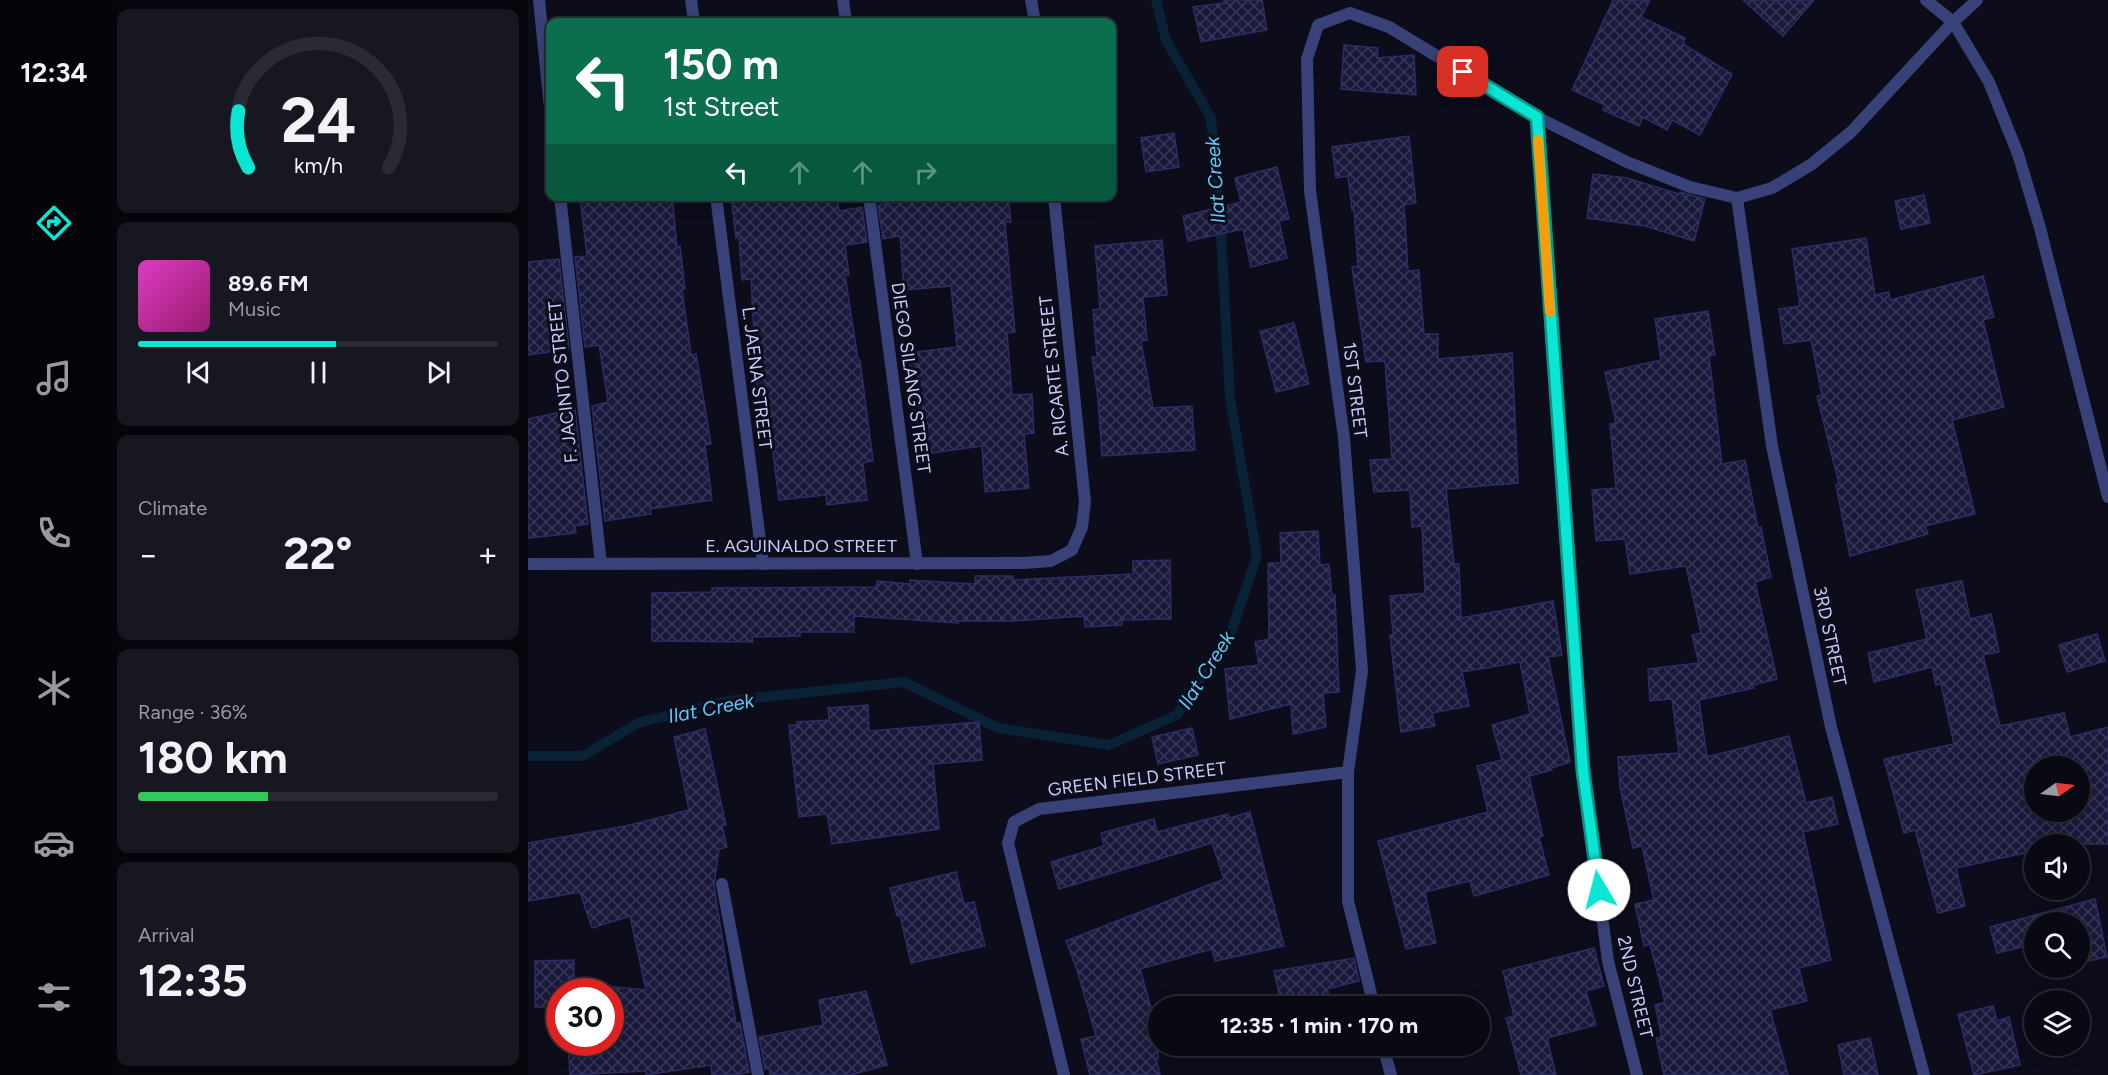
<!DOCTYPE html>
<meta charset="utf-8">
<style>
body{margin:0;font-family:Figtree,sans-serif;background:#171722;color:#f1f3f6;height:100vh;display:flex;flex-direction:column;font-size:22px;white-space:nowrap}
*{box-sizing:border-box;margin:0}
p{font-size:20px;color:#999aa0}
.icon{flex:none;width:33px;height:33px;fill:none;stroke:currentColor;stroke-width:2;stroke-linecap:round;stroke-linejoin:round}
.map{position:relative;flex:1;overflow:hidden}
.drawer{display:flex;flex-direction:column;gap:9px;padding:9px;background:#05050b;width:420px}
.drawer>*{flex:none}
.guide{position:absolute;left:18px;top:18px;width:570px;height:183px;border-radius:12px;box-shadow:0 3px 15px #0003,0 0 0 2px #292a34;background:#0b6e4f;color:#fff;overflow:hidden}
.needle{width:39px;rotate:76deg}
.fabs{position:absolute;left:1496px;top:756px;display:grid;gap:12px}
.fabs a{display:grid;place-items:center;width:66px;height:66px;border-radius:50%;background:#090914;box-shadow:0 3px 15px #0003,0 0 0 2px #292a34;font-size:30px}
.speed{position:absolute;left:18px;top:978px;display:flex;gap:12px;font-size:30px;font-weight:700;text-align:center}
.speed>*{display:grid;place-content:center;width:78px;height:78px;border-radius:50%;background:#090914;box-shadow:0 3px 15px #0003,0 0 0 2px #292a34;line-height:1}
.speed .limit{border:9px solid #d22;background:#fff;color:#111}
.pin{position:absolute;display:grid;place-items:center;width:51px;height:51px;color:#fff;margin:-26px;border-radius:12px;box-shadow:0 3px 9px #0006}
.me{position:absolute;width:66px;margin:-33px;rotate:352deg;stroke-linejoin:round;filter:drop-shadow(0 0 4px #0008)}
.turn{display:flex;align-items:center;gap:21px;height:126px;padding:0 18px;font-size:27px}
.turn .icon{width:78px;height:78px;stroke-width:2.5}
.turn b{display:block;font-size:42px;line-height:51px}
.lanes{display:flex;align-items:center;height:57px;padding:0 18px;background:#0003;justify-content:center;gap:30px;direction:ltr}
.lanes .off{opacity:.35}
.big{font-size:45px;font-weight:700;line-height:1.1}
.drawer .tile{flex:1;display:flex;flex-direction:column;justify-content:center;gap:9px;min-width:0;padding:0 21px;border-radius:12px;background:#171722}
.drawer .dial{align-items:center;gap:0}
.dial svg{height:156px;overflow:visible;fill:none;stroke:#292a34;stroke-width:7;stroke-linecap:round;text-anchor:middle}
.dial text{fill:#f1f3f6;stroke:none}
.song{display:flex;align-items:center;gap:18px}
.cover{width:72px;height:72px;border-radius:9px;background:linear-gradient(135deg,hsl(310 70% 55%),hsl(320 70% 35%))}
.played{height:6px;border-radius:3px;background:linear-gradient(90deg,#0be5d3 55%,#292a34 55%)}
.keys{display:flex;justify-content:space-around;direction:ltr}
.heat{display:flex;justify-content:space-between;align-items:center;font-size:33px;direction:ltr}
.charge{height:9px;border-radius:4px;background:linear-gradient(90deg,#34c759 36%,#292a34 0)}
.trip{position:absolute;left:620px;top:996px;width:342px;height:60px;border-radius:30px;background:#090914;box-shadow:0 3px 15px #0003,0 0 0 2px #292a34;font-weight:700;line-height:60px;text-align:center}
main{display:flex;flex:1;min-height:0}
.tab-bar{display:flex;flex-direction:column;width:108px;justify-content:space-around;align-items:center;background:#040408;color:#999aa0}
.tab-bar .icon{width:42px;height:42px}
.tab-bar .active{color:#0be5d3}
.tab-bar b{font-size:27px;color:#f1f3f6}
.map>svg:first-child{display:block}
</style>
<main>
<nav class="tab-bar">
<b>12:34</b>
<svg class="icon active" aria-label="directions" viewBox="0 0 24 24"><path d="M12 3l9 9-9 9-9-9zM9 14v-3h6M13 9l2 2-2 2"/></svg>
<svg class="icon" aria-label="music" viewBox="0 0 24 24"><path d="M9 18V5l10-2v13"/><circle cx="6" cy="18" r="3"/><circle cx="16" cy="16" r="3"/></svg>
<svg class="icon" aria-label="phone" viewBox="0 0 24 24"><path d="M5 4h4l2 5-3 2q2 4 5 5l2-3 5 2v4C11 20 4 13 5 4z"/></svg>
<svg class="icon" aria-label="climate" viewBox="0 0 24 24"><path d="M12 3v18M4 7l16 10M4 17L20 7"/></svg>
<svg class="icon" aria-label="car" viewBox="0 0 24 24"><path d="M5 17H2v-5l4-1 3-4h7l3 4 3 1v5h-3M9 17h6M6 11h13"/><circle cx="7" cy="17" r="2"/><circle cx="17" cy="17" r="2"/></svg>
<svg class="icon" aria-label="filters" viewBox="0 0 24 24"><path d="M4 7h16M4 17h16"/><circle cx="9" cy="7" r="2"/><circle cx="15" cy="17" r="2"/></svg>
</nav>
<section class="drawer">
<div class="tile dial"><svg viewBox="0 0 100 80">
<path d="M14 69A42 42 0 1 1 86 69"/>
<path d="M14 69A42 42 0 0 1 9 40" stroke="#0be5d3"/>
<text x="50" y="56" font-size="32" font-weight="700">24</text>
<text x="50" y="72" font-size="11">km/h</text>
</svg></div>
<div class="tile">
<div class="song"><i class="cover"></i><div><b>89.6 FM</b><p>Music</p></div></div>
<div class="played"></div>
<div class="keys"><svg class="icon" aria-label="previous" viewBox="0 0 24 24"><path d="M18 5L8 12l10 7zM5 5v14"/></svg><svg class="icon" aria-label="pause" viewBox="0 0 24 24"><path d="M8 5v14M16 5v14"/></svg><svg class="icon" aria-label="next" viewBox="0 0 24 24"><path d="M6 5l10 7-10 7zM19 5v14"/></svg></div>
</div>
<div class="tile"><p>Climate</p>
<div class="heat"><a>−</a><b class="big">22°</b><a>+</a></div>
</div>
<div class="tile"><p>Range · 36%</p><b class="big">180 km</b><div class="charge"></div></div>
<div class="tile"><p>Arrival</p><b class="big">12:35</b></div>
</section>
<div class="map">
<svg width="1580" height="1075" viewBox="0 0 1580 1075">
<defs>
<pattern id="building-cross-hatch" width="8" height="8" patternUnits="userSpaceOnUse" patternTransform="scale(1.5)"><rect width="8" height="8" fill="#19193b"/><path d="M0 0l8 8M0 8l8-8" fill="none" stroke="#393958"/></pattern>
</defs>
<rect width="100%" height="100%" fill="#0c0c1b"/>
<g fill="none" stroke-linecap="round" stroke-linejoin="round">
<!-- stream -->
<polyline stroke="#0a2235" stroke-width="10" points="0,756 55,756 110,723 199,701 376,682 470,728 581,745 649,715 703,632 729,556 702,398 693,236 683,118 638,40 628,0"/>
</g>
<!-- building -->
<g fill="url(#building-cross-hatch)" stroke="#2d2c66" stroke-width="1.5" fill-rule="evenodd">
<polygon points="696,0 734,0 739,30 673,42 665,7 696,3"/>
<polygon points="1085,0 1122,0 1113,17 1157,38 1155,44 1204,74 1172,135 1144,120 1139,130 1115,117 1111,126 1075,110 1077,105 1044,90"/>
<polygon points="1215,0 1286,0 1255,36"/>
<polygon points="816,45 850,48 849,58 886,55 888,95 813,89"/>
<polygon points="646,133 651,167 618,172 613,138"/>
<polygon points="881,136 888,203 876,205 880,271 891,270 896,334 910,334 910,359 984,353 990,483 918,489 926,564 931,564 933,618 1025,601 1034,655 1020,657 1042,762 1023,768 1024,770 1001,776 1015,836 1011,837 1021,875 946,896 942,881 897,892 908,943 878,949 850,841 960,812 949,766 974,760 964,725 1002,714 992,662 934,672 941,706 904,713 907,726 873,732 862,635 865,635 862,596 897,593 894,526 884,527 882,490 846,492 842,460 864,459 857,361 838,362 824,267 830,266 826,210 824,210 820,176 808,178 804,147"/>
<polygon points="749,167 761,219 751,221 759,258 723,267 715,229 660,241 655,216 713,202 707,178"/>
<polygon points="1065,174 1099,178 1151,194 1152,192 1177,199 1166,241 1117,226 1059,218"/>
<polygon points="1396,195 1402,223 1373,229 1367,201"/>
<polygon points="52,196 144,196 149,247 152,246 157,289 154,289 163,355 168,354 183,444 177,445 184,500 122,509 123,514 77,521 64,406 80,402 71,345 57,347 47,257 59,256"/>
<polygon points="203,196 309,196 311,211 334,207 339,242 317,245 321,275 317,275 330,360 332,360 345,461 335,463 339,500 299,505 298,495 251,500 237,391 230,392 225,352 227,351 223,279 214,280 211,238 208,238"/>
<polygon points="403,196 480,196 483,222 477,222 487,332 479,333 484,395 504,394 506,433 496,434 501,488 457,492 454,446 389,455 381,353 429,347 423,286 376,290 372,236 355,239 350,205"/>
<polygon points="1338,238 1347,295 1361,292 1362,300 1455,276 1466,317 1455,320 1476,407 1424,420 1447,514 1397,526 1400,534 1322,556 1308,485 1311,484 1289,396 1294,395 1283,340 1256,344 1251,309 1272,306 1264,249"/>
<polygon points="634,240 639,295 615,297 619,340 613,341 625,408 664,406 667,450 574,456 570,398 564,357 569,357 565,310 572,309 567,246"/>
<polygon points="31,259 41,349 0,355 0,262"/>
<polygon points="1180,311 1187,355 1181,356 1194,464 1217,460 1230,528 1233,527 1243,577 1227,582 1249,679 1225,685 1226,688 1171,700 1179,757 1261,736 1278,803 1304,797 1310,824 1275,832 1303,960 1271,968 1279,1001 1242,1010 1260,1075 1136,1075 1128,1038 1134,1037 1127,1005 1137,1002 1122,944 1116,946 1107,904 1126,900 1114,846 1105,848 1092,787 1090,757 1151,753 1144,699 1122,701 1120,669 1171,663 1164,635 1173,633 1158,566 1102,574 1097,539 1068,541 1064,490 1088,488 1082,424 1088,423 1077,372 1133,360 1127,319"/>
<polygon points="766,323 781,384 748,392 732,331"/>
<polygon points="47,409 60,524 47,526 48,533 0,538 0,419"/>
<polygon points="790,531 792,565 801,564 804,595 807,595 811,692 795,693 798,727 765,734 763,704 702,719 697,669 731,665 727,642 741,639 740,563 753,563 752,533"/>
<polygon points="642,560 643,619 594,620 594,625 557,627 556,616 486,621 430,621 430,623 326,616 326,632 272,632 272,636 224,637 225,642 124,641 124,593 184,592 184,588 348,587 349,581 382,584 382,580 447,584 447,576 485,576 485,580 605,574 605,561"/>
<path d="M1434,581L1442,619L1463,614L1471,652L1455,655L1472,726L1536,713L1542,737L1580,727V844H1506V851L1428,868L1437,906L1410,913L1387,830L1376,833L1356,759L1426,744L1413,684L1408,685L1404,667L1346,682L1340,653L1399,639L1388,590ZM1506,766H1551V812H1506Z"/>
<polygon points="1569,634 1577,661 1539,672 1531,645"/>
<polygon points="340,705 341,731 451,722 454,760 405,764 411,829 304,844 299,814 271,817 261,725 270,725 269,722 301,720 300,708"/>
<polygon points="664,728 670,755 630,764 624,737"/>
<polygon points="177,729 198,825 194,825 199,847 191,849 186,886 208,1024 212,1023 221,1072 208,1075 184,1075 183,1065 118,1075 118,1071 42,1075 40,1042 82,1042 82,992 32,992 32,1008 7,1007 7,961 46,960 46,983 118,990 102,916 64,928 52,892 0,901 0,843 98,826 161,810 146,737"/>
<polygon points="722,812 756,946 687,961 684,949 612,969 630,1033 630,1059 628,1059 632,1075 562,1075 553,1039 568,1036 549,970 538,941 696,879 684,843 531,889 523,862 576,846 573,833 626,819 629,832 700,814 701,818"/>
<polygon points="428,872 436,904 446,902 457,946 383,963 372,915 369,916 362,888"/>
<polygon points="1567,899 1579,957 1551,963 1551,922 1506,922 1506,944 1469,953 1462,927"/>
<polygon points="1066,948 1076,986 1058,991 1068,1025 1019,1038 1028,1075 993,1075 978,1018 986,1016 975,971"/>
<polygon points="826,958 831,981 799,989 805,1006 754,1006 746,971"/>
<polygon points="338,991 359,1065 322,1075 242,1075 241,1068 237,1069 231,1037 295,1025 291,1000"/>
<polygon points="1465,1006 1469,1021 1481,1017 1492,1065 1446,1075 1430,1014"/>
<polygon points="1342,1038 1350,1075 1316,1075 1310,1045"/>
</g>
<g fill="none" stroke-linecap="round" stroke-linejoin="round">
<!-- street -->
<g stroke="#394278" stroke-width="12">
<polyline points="11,0 22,108"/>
<polyline points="163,0 166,22"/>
<polyline points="315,0 318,22"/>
<polyline points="503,0 507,22"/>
<polyline points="1398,0 1425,22 1461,82 1490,154 1512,228 1580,497"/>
<polyline points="1009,117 1055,771 1080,961 1109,1075"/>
<polyline points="32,196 73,564"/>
<polyline points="188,196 235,564"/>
<polyline points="341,196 389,564"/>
<polyline points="1209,198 1244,446 1303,727 1396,1075"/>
<polyline points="0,564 496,563 523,561 544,550 554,527 557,502 526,196"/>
<polyline points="194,884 230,1075"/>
<polyline points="846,1006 820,901 820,772 834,671 816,438 782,191 779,59 790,25 822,13 861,27 1009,117 1099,162 1162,187 1209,198 1244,188 1284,164 1323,132 1425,22 1449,0"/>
<polyline points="855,1046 863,1075"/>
<polyline points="536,1075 480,843 486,822 511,809 820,772"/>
</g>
</g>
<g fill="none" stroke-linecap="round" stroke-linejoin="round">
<defs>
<polyline id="route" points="935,72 1009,117 1055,771 1071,890"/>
</defs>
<!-- route casing -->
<use href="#route" stroke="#079589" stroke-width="15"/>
<!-- route -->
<use href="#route" stroke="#0be5d3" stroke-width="10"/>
<!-- slow -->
<polyline stroke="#f59e0b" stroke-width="10" points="1010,140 1022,312"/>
</g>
<g text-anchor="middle" stroke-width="6" stroke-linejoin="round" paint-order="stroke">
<!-- street labels -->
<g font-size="18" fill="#c8ccfc" stroke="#0c0c1b">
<text transform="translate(526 376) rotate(-96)" y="6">A. RICARTE STREET</text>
<text transform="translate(229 378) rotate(83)" y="6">L. JAENA STREET</text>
<text transform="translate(383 378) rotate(82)" y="6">DIEGO SILANG STREET</text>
<text transform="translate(35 382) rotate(-96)" y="6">F. JACINTO STREET</text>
<text transform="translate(827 390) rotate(83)" y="6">1ST STREET</text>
<text x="273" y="552">E. AGUINALDO STREET</text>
<text transform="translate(1302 636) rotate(78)" y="6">3RD STREET</text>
<text transform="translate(609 779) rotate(-7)" y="6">GREEN FIELD STREET</text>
<text transform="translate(1107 987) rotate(77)" y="6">2ND STREET</text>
</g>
<!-- water labels -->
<g font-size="20" font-style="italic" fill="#5ccbf7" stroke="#0c0c1b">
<text transform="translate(687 180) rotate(-94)" y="7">Ilat Creek</text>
<text transform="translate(678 670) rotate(-58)" y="7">Ilat Creek</text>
<text transform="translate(183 708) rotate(-11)" y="7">Ilat Creek</text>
</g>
</g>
</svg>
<div class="fabs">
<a><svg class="needle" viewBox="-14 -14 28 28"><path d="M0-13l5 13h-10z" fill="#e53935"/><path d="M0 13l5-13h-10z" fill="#999aa0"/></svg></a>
<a><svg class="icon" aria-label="sound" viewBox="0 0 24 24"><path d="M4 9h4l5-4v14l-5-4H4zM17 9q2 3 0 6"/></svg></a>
<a><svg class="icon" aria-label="search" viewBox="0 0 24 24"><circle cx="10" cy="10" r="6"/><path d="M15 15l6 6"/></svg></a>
<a><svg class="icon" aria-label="layers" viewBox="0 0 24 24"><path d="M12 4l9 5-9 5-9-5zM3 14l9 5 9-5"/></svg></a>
</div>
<div class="speed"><div class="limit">30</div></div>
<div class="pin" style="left:935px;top:72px;background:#d93025"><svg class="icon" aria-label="arrive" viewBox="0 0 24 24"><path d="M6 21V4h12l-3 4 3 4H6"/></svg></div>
<svg class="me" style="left:1071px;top:890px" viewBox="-20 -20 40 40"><circle r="19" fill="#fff"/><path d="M0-13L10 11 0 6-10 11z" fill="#0be5d3"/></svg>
<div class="trip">12:35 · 1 min · 170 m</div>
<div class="guide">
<div class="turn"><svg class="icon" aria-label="left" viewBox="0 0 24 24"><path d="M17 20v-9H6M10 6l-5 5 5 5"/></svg><div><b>150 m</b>1st Street</div></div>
<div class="lanes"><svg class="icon" aria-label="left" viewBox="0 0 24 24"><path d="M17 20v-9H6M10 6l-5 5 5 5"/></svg><svg class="icon off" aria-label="ahead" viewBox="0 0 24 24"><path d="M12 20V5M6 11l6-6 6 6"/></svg><svg class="icon off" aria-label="ahead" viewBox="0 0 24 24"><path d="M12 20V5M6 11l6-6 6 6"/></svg><svg class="icon off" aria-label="right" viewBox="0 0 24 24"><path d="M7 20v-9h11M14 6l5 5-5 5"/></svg></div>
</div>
</div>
</main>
